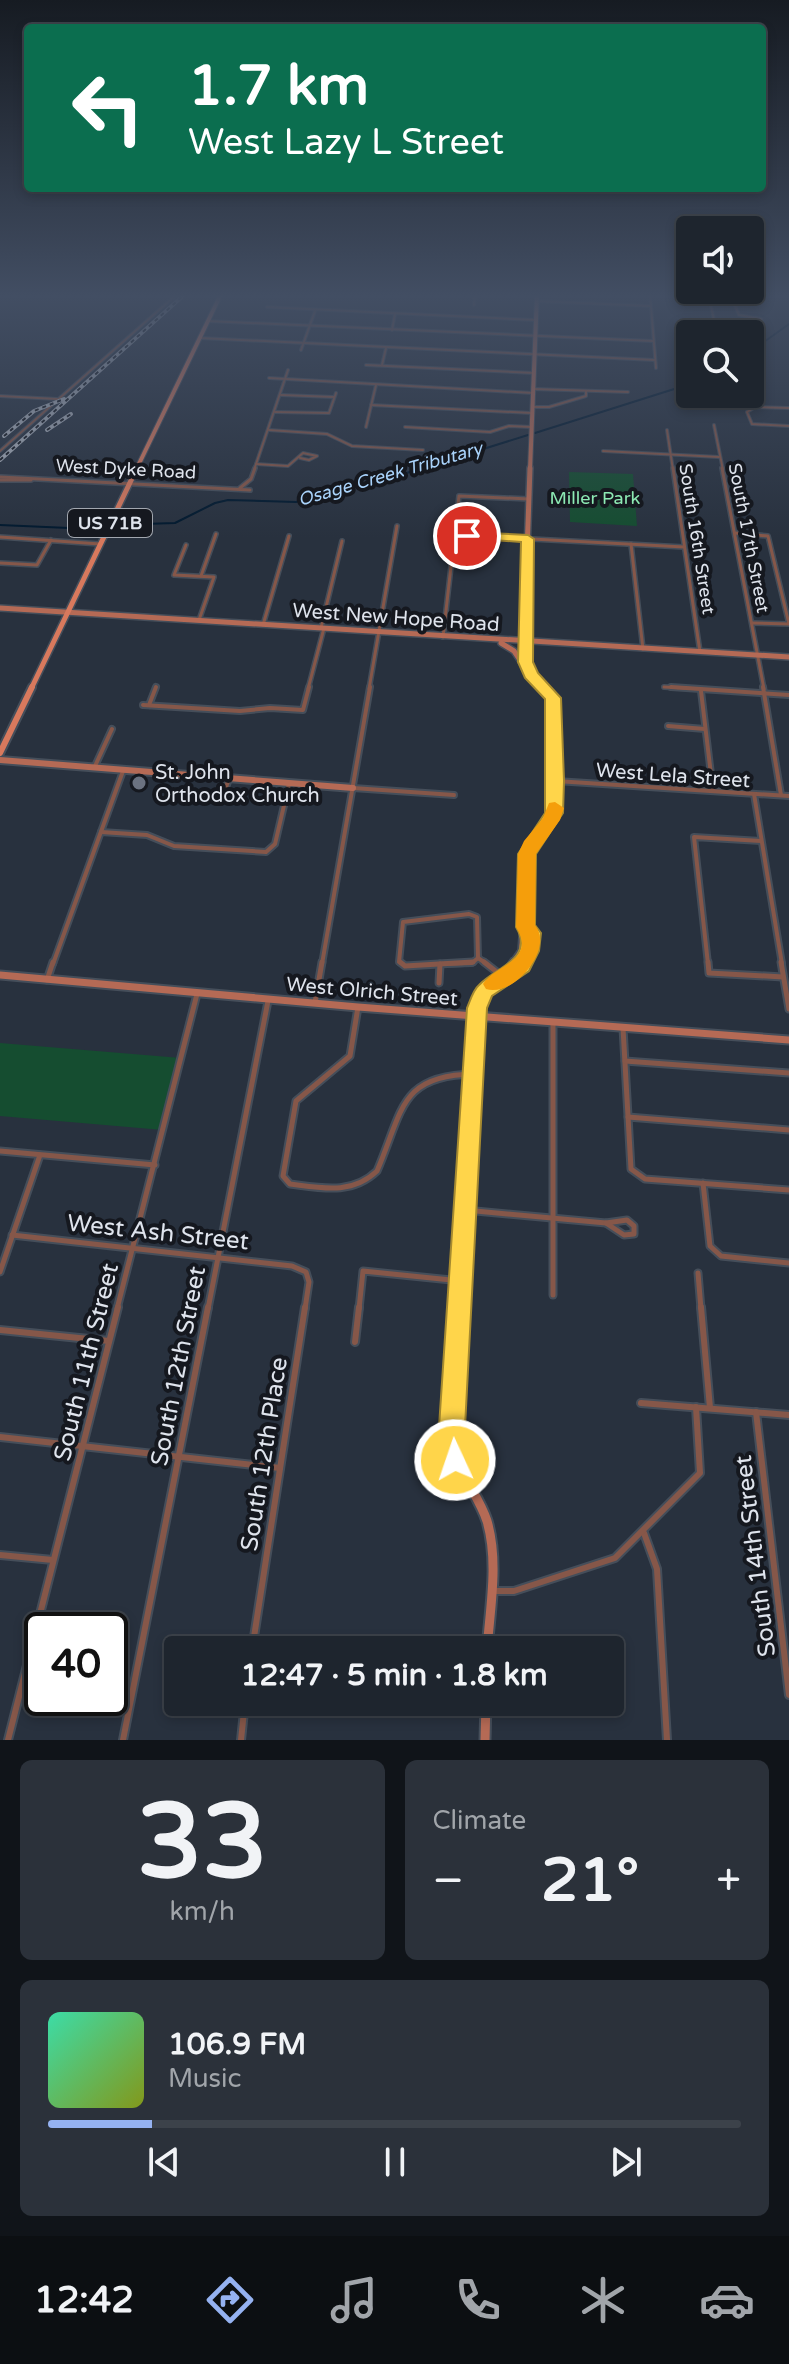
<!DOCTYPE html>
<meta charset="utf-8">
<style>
body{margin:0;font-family:"Varela Round",sans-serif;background:#2b313a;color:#f1f3f6;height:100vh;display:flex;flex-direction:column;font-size:30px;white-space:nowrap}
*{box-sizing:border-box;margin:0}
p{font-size:26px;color:#a1a5aa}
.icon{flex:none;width:44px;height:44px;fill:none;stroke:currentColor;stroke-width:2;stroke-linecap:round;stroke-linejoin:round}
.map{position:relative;height:1740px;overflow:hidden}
.details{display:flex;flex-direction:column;gap:20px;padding:20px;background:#101419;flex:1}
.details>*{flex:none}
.top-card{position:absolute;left:24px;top:24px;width:742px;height:168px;border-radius:8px;box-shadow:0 4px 12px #0003,0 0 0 2px #3c424a;background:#0b6e4f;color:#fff;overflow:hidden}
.tools{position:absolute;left:676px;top:216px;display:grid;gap:16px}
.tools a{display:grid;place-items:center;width:88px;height:88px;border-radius:8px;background:#1e252e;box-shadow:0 4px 12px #0003,0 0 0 2px #3c424a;font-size:40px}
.speed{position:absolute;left:24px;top:1612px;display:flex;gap:16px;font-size:40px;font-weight:700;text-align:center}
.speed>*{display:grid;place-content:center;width:104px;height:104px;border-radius:50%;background:#1e252e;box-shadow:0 4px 12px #0003,0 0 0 2px #3c424a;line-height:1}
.speed .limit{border:4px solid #111;border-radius:12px;background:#fff;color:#111}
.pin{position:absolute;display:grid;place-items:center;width:68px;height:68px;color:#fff;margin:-34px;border:4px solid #fff;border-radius:50%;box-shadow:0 2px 8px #0007}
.me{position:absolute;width:88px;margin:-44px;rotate:357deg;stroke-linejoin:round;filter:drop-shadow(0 0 6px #0008)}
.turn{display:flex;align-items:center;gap:28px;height:168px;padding:0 32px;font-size:36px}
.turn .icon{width:104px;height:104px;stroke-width:2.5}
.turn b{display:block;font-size:56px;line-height:68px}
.big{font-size:60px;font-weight:800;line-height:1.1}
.details .widget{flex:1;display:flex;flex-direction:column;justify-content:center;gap:12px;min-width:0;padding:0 28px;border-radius:12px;background:#2b313a}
.details .dial{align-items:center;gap:0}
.dial b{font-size:104px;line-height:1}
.song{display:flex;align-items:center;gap:24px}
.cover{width:96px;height:96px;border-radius:12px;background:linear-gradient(135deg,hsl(160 70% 55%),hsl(70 70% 35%))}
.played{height:8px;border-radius:4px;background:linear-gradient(90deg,#95b2f1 15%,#3c424a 15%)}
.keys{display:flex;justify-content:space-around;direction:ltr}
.heat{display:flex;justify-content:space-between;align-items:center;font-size:44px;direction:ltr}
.details .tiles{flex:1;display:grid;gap:20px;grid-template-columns:1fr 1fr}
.widget:last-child{grid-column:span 2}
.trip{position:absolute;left:164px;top:1636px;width:460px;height:80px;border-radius:8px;background:#1e252e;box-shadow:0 4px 12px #0003,0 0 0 2px #3c424a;font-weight:800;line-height:80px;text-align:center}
.menu{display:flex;height:128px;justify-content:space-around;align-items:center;background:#0c0f12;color:#a1a5aa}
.menu .icon{width:56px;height:56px}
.menu .selected{color:#95b2f1}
.menu b{font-size:36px;color:#f1f3f6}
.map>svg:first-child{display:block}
</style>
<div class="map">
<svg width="789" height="1740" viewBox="0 0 789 1740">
<rect width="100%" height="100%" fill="#28313e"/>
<!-- green -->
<g fill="#154d30">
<polygon points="569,472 633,474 637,526 570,522"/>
<polygon points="0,1043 181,1058 163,1130 0,1116"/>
</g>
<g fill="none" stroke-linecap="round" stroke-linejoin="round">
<!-- stream -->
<g stroke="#01192e" stroke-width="2">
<polyline points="750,352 789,324"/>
<polyline points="535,433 690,384"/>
<polyline points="0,525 92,529 106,526"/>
<polyline points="112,525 175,523 215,503 228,500 296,502 339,489 365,486 528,435"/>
</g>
<defs>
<g id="street-far4">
<polyline points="650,294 656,368"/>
<polyline points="536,301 651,306"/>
<polyline points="474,305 475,294"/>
<polyline points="267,307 536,320"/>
<polyline points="207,321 653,341"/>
<polyline points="392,330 395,314"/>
<polyline points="717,334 709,297 731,296 739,315 761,319 763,327 750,335"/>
<polyline points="200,338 655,360"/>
<polyline points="301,350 315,311"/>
<polyline points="366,365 534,373"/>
<polyline points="382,365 386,348"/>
<polyline points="269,378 533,393"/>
<polyline points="533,389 628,392"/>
<polyline points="281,395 334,397"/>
<polyline points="0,396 57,399"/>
<polyline points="371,405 532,413"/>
<polyline points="533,407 549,407 586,396 586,391"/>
<polyline points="789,408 755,407 747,412 752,424 789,426"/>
<polyline points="275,412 329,413 336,393"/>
<polyline points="714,425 723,470"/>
<polyline points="366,427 376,385"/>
<polyline points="405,427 490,432 509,426 532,427"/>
<polyline points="269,430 327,434 352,446 423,450"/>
<polyline points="667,430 673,470"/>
<polyline points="0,451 177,294"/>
<polyline points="603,451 719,457"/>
<polyline points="256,464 288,466 303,453 317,456 309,460 300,458"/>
<polyline points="254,470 288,370"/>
</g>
<g id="street-far3">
<polyline points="673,468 700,652"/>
<polyline points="722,468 764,689"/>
<polyline points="0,477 250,490"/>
<polyline points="0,480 31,480"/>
<polyline points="240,488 251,479 255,468"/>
<polyline points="735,533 768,536 789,624 752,623"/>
<polyline points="454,535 684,547"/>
<polyline points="0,537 100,544"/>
<polyline points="631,544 643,649"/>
<polyline points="186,545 174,575 214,577 199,620"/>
<polyline points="0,563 37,565 51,540"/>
<polyline points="201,576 216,534"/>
<polyline points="263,625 289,536"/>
<polyline points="321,628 342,541"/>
<polyline points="443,637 459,496 529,499"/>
<polyline points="664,687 702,689"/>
<polyline points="308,689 324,628"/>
<polyline points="369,689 397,526"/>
</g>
<g id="street-far2">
<polyline points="671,687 789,695"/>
<polyline points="763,687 781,795"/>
<polyline points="701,691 713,791"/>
<polyline points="143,705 240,711 270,708 303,710 309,687"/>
<polyline points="149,705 156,687"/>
<polyline points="668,726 705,729"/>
<polyline points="95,766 112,729"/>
<polyline points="556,781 789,796"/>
<polyline points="353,788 454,795"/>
<polyline points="754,794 782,964"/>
<polyline points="218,800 222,798 229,779"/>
<polyline points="101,832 147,835 174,846 266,852 275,844 289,784"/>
<polyline points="478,958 487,964"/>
<polyline points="53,964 123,771"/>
<polyline points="322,964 370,687"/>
<polyline points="403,964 399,962 403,922 469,914 477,917 478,958 472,963 440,964"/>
<polyline points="708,964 694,837 761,841"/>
</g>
<g id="street-far1">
<polyline points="400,962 405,966 473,962"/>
<polyline points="484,962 502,976"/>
<polyline points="708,962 709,973 783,977"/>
<polyline points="781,962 789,1009"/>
<polyline points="47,980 53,962"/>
<polyline points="439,983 440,964"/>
<polyline points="315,1003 322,962"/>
<path d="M358,1007L350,1056L296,1101L283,1176L290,1184C322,1188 352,1195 377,1171C403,1111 399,1075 474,1074"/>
<polyline points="553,1023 553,1295"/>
<polyline points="623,1028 631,1169 645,1179 789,1190"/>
<polyline points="625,1061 789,1073"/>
<polyline points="628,1117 789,1130"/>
<polyline points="0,1151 155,1165"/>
<polyline points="703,1183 710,1246 721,1256 789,1263"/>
<polyline points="465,1210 606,1223"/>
<polygon points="627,1220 634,1226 634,1234 624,1235 606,1223"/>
<polyline points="12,1235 292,1266 306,1272 309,1282 305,1309"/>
<polyline points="0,1272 40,1155"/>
<polyline points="698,1273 701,1309"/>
<polyline points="117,1309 197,994"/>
<polyline points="208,1309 268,1001"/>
<polyline points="359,1309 363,1271 461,1281"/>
</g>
<g id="street">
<polyline points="701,1307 710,1408"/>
<polyline points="0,1330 109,1341"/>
<polyline points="355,1342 359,1307"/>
<polyline points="641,1403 789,1415"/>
<polyline points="756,1412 789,1695"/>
<polyline points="0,1437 280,1468"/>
<polyline points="644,1533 657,1569 667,1740"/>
<polyline points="0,1555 53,1560"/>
<polyline points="492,1591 514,1591 615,1558 700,1473 696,1407"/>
<polyline points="252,1650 305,1307"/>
<polyline points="8,1740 118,1307"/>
<polyline points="123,1740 208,1307"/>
<polyline points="241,1740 245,1702"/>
</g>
<polyline id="secondary-far4" points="530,470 537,294"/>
<g id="secondary-far3">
<polyline points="530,468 524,636 526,668 545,689"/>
<polyline points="0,608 789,657"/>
<polyline points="501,643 514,651 524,666"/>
</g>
<g id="secondary-far2">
<polyline points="0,760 353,788"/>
<polyline points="513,964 522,951 530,845 551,820 555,807 553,698 544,687"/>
<polyline points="520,964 528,950 531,933 526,927"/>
</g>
<g id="secondary-far1">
<polyline points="0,975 358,1007 789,1040"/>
<polyline points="504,977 514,962"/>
<polyline points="459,1309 477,1008 489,987 522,962"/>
</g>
<g id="secondary">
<path d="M459,1307C457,1351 448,1399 453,1442C456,1472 478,1493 487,1521C499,1562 490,1608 487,1650"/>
<polyline points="485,1740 486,1702"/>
</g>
<polyline id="primary-far2" points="136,470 221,294"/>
<polyline id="primary-far1" points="31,689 137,468"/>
<polyline id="primary" points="0,753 32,687"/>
</defs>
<!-- street-far4 casing -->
<use href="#street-far4" stroke="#454e5a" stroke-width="4"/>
<!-- street-far3 casing -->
<use href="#street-far3" stroke="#454e5a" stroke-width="6"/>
<!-- street-far2 casing -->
<use href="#street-far2" stroke="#454e5a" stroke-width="8"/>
<!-- street-far1 casing -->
<use href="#street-far1" stroke="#454e5a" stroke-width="9"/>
<!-- street casing -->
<use href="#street" stroke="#454e5a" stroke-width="10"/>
<!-- secondary-far4 casing -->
<use href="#secondary-far4" stroke="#454e5a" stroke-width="6"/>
<!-- secondary-far3 casing -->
<use href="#secondary-far3" stroke="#454e5a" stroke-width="8"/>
<!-- secondary-far2 casing -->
<use href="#secondary-far2" stroke="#454e5a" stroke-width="10"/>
<!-- secondary-far1 casing -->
<use href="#secondary-far1" stroke="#454e5a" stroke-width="11"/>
<!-- secondary casing -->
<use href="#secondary" stroke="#454e5a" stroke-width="13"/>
<!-- primary-far2 casing -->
<use href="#primary-far2" stroke="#454e5a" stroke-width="6"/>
<!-- primary-far1 casing -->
<use href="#primary-far1" stroke="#454e5a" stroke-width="8"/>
<!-- primary casing -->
<use href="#primary" stroke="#454e5a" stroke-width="10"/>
<!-- street-far4 -->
<use href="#street-far4" stroke="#865749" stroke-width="2"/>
<!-- street-far3 -->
<use href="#street-far3" stroke="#865749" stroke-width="3"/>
<!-- street-far2 -->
<use href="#street-far2" stroke="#865749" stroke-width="4"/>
<!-- street-far1 -->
<use href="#street-far1" stroke="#865749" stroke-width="5"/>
<!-- street -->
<use href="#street" stroke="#865749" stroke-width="6"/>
<!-- secondary-far4 -->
<use href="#secondary-far4" stroke="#b56a55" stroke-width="4"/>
<!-- secondary-far3 -->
<use href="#secondary-far3" stroke="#b56a55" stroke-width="5"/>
<!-- secondary-far2 -->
<use href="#secondary-far2" stroke="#b56a55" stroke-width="6"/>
<!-- secondary-far1 -->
<use href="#secondary-far1" stroke="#b56a55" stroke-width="7"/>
<!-- secondary -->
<use href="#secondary" stroke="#b56a55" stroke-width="9"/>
<!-- primary-far2 -->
<use href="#primary-far2" stroke="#d8795d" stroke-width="4"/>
<!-- primary-far1 -->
<use href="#primary-far1" stroke="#d8795d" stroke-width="5"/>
<!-- primary -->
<use href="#primary" stroke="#d8795d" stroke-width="6"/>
<defs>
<g id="rail">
<polyline points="47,430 71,414"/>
<polyline points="4,436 34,411 64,399"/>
<polyline points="0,460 185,294"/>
</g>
</defs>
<!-- rail casing -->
<use href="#rail" stroke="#abb1bb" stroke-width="4"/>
<!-- rail -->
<use href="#rail" stroke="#15181f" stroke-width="2" stroke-dasharray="4" stroke-linecap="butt"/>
</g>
<!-- sky -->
<linearGradient id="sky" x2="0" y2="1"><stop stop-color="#161b22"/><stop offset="0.55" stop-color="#424e63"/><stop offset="1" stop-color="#424e63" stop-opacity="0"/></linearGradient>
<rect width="789" height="538" fill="url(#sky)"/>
<!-- route -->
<path fill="#ffd54a" stroke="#a68a30" stroke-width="2" d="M467,532L528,535L534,539L533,662L538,673L561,698L564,781L563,813L536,854L535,925L541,933L539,951L529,971L492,996L487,1008L465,1427L468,1460L464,1470L455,1474L445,1470L441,1460L439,1427L467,1008C470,1001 473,990 479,985C496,967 535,959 516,927L518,854L545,813V699L525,678L518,662L521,542L462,538L460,536Z"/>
<!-- slow -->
<path fill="#f59e0b" d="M555,802L564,808L560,820L536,854L535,925C555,950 512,998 486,989L483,984C495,964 537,961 516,927L518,854L524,841L543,818L549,803Z"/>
<!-- markers -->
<circle fill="#6b7280" stroke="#15181f" stroke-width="3" cx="139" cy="783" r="8"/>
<g text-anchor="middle" stroke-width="8" stroke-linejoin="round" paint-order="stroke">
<!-- far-street labels -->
<g font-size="18" fill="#dfe4ed" stroke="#15181f">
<text transform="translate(126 469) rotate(3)" y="6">West Dyke Road</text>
<text transform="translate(749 538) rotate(79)" y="6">South 17th Street</text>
<text transform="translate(697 539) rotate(81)" y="6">South 16th Street</text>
</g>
<!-- far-water labels -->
<g font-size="18" font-style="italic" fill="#a9d3fb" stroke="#15181f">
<text transform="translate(390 474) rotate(-16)" y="6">Osage Creek Tributary</text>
</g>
<!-- far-park labels -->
<g font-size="18" fill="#8deab4" stroke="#15181f">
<text x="595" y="504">Miller Park</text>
</g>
<!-- shield labels -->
<rect fill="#15181f" stroke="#a2a7af" stroke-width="2" x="68" y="509" width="84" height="28" rx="6"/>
<g font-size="18" font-weight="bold" fill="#dfe4ed">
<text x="110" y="529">US 71B</text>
</g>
<!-- street labels -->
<g font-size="20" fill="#dfe4ed" stroke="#15181f">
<text transform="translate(396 617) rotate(4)" y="7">West New Hope Road</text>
<text transform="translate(673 775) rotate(4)" y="7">West Lela Street</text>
<text transform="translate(372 991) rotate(5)" y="7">West Olrich Street</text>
</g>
<!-- poi labels -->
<g font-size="20" fill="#dfe4ed" stroke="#15181f" text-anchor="start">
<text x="155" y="779">St. John<tspan x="155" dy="23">Orthodox Church</tspan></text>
</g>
<!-- near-street labels -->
<g font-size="24" fill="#dfe4ed" stroke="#15181f">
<text transform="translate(158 1232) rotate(6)" y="8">West Ash Street</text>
<text transform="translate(86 1362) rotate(-76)" y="8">South 11th Street</text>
<text transform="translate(178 1366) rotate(-79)" y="8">South 12th Street</text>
<text transform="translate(264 1454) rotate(-81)" y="8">South 12th Place</text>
<text transform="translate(755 1556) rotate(-97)" y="8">South 14th Street</text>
</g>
</g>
</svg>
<div class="tools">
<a><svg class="icon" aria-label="sound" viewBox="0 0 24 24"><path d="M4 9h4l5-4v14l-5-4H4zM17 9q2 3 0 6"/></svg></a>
<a><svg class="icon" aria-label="search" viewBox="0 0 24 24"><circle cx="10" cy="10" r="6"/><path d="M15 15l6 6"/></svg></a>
</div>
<div class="speed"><div class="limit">40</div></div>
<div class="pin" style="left:467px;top:536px;background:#d93025"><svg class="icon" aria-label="arrive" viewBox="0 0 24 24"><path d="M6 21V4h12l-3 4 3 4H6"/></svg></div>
<svg class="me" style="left:455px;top:1460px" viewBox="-20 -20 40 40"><circle r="17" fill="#ffd54a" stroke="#fff" stroke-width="3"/><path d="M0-11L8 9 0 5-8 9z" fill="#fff"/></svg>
<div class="trip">12:47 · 5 min · 1.8 km</div>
<div class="top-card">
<div class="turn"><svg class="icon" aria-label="left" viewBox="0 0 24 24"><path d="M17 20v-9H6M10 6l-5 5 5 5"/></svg><div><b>1.7 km</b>West Lazy L Street</div></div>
</div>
</div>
<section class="details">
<div class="tiles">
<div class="widget dial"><b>33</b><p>km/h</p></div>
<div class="widget"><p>Climate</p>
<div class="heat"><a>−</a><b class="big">21°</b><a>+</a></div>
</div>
<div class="widget">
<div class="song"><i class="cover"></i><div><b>106.9 FM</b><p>Music</p></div></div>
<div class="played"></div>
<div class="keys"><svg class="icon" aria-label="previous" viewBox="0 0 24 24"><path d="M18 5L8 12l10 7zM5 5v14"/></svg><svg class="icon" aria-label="pause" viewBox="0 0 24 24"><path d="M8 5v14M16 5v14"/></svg><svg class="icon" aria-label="next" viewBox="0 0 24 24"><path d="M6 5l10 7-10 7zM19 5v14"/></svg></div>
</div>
</div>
</section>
<nav class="menu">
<b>12:42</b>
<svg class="icon selected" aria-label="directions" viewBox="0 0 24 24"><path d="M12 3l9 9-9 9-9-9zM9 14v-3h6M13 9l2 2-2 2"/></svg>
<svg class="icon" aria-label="music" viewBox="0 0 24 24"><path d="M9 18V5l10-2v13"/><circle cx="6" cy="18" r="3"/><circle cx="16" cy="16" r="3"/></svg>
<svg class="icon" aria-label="phone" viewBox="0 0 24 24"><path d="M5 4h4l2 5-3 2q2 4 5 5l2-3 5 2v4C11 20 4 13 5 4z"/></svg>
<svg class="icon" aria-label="climate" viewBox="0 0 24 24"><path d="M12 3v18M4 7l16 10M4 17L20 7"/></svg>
<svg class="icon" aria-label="car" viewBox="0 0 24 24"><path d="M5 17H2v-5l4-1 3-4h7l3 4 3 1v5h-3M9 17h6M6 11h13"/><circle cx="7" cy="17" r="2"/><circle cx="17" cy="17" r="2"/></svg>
</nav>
